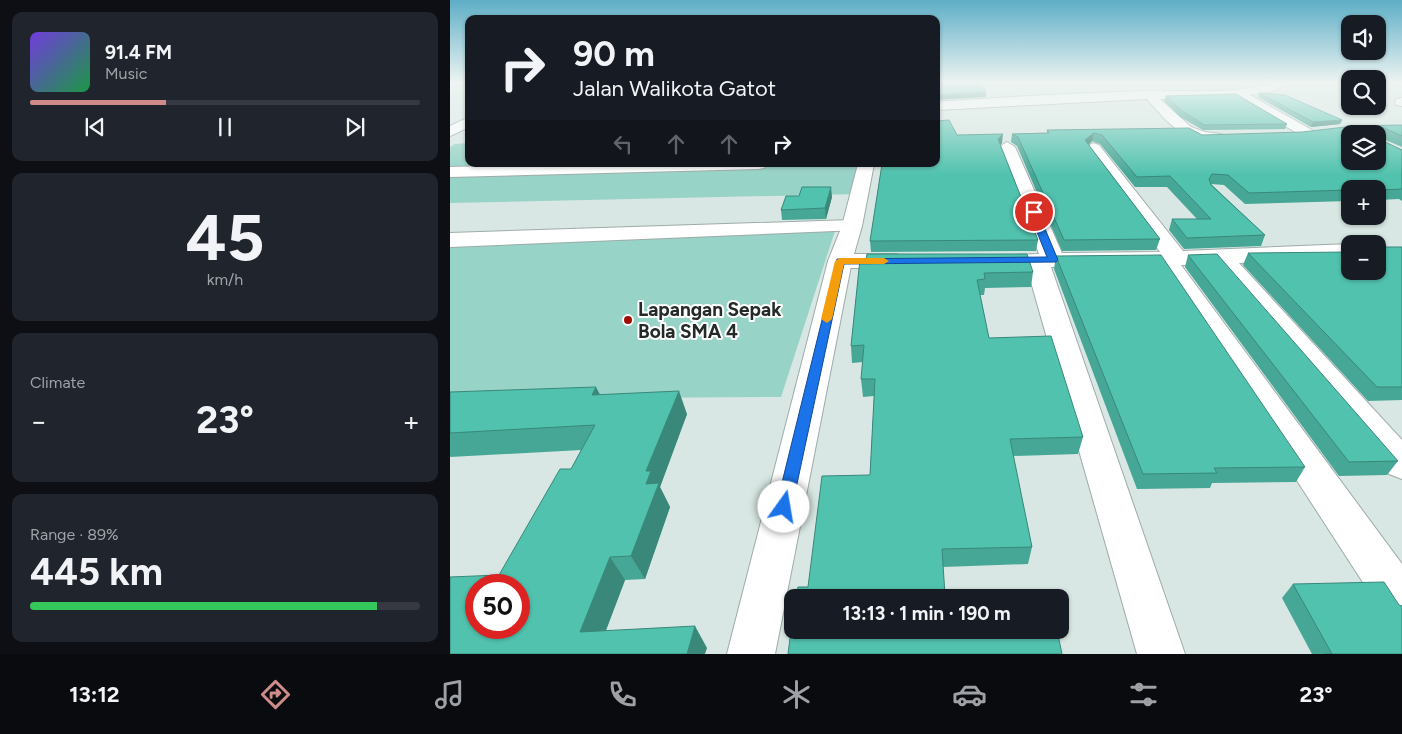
<!DOCTYPE html>
<meta charset="utf-8">
<style>
body{margin:0;font-family:Figtree,sans-serif;background:#20242c;color:#f1f3f6;height:100vh;display:flex;flex-direction:column;font-size:19px;white-space:nowrap}
*{box-sizing:border-box;margin:0}
p{font-size:16px;color:#9ea1a6}
.icon{flex:none;width:28px;height:28px;fill:none;stroke:currentColor;stroke-width:2;stroke-linecap:round;stroke-linejoin:round}
.map{position:relative;flex:1;overflow:hidden}
.drawer{display:flex;flex-direction:column;gap:12px;padding:12px;background:#0d0f14;width:450px}
.drawer>*{flex:none}
.top-card{position:absolute;left:15px;top:15px;width:475px;height:152px;border-radius:10px;box-shadow:0 1px 4px #0004;background:#171b24;color:#f1f3f6;overflow:hidden}
.buttons{position:absolute;left:891px;top:15px;display:grid;gap:10px}
.buttons a{display:grid;place-items:center;width:45px;height:45px;border-radius:10px;background:#171b24;box-shadow:0 1px 4px #0004;font-size:25px}
.speed{position:absolute;left:15px;top:574px;display:flex;gap:10px;font-size:25px;font-weight:700;text-align:center}
.speed>*{display:grid;place-content:center;width:65px;height:65px;border-radius:50%;background:#171b24;box-shadow:0 1px 4px #0004;line-height:1}
.speed .limit{border:8px solid #d22;background:#fff;color:#111}
.pin{position:absolute;display:grid;place-items:center;width:42px;height:42px;color:#fff;margin:-21px;border:2px solid #fff;border-radius:50%;box-shadow:0 1px 5px #0007}
.me{position:absolute;width:55px;margin:-28px;rotate:13deg;stroke-linejoin:round;filter:drop-shadow(0 0 4px #0008)}
.turn{display:flex;align-items:center;gap:18px;height:105px;padding:0 25px;font-size:22px}
.turn .icon{width:65px;height:65px;stroke-width:2.5}
.turn b{display:block;font-size:35px;line-height:42px}
.lanes{display:flex;align-items:center;height:48px;padding:0 25px;background:#0003;justify-content:center;gap:25px;direction:ltr}
.lanes .off{opacity:.35}
.big{font-size:38px;font-weight:700;line-height:1.1}
.drawer .widget{flex:1;display:flex;flex-direction:column;justify-content:center;gap:8px;min-width:0;padding:0 18px;border-radius:10px;background:#20242c}
.drawer .dial{align-items:center;gap:0}
.dial b{font-size:65px;line-height:1}
.song{display:flex;align-items:center;gap:15px}
.cover{width:60px;height:60px;border-radius:8px;background:linear-gradient(135deg,hsl(260 70% 55%),hsl(140 70% 35%))}
.played{height:5px;border-radius:2px;background:linear-gradient(90deg,#ce8b8a 35%,#363941 35%)}
.keys{display:flex;justify-content:space-around;direction:ltr}
.heat{display:flex;justify-content:space-between;align-items:center;font-size:28px;direction:ltr}
.charge{height:8px;border-radius:4px;background:linear-gradient(90deg,#34c759 89%,#363941 0)}
.trip{position:absolute;left:334px;top:589px;width:285px;height:50px;border-radius:10px;background:#171b24;box-shadow:0 1px 4px #0004;font-weight:700;line-height:50px;text-align:center}
.tab-bar{display:flex;height:80px;justify-content:space-around;align-items:center;background:#090b0e;color:#9ea1a6}
.tab-bar .icon{width:35px;height:35px}
.tab-bar .selected{color:#ce8b8a}
.tab-bar b{font-size:22px;color:#f1f3f6}
main{display:flex;flex:1;min-height:0}
.map>svg:first-child{display:block}
</style>
<main>
<section class="drawer">
<div class="widget">
<div class="song"><i class="cover"></i><div><b>91.4 FM</b><p>Music</p></div></div>
<div class="played"></div>
<div class="keys"><svg class="icon" aria-label="previous" viewBox="0 0 24 24"><path d="M18 5L8 12l10 7zM5 5v14"/></svg><svg class="icon" aria-label="pause" viewBox="0 0 24 24"><path d="M8 5v14M16 5v14"/></svg><svg class="icon" aria-label="next" viewBox="0 0 24 24"><path d="M6 5l10 7-10 7zM19 5v14"/></svg></div>
</div>
<div class="widget dial"><b>45</b><p>km/h</p></div>
<div class="widget"><p>Climate</p>
<div class="heat"><a>−</a><b class="big">23°</b><a>+</a></div>
</div>
<div class="widget"><p>Range · 89%</p><b class="big">445 km</b><div class="charge"></div></div>
</section>
<div class="map">
<svg width="952" height="654" viewBox="0 0 952 654">
<rect width="100%" height="100%" fill="#d8e7e3"/>
<!-- green -->
<g fill="#97d3c6">
<polygon points="19,143 19,164 211,164 0,170 0,147 5,144"/>
<polygon points="414,164 409,194 0,203 0,174"/>
<polygon points="386,228 331,397 0,399 0,243"/>
</g>
<g fill="none" stroke-linecap="round" stroke-linejoin="round">
<defs>
<g id="street">
<path d="M823,83H841L823,91L800,95L862,130L864,133L862,136H852L785,97L710,99L741,127L755,132L771,134L774,137L771,140C738,148 716,121 697,99L486,110V102C557,97 628,93 698,91C739,90 783,95 823,83Z"/>
<polygon points="952,98 952,106 946,105 945,102 946,99"/>
<polygon points="19,117 19,127 0,136 0,126"/>
<polygon points="557,142 565,147 612,253 710,252 635,148 643,143 649,145 733,251 900,244 900,258 789,263 952,440 952,479 939,474 764,264 731,265 952,564 952,625 936,618 708,266 601,267 735,654 687,654 577,268 534,266 530,261 534,256 589,254 549,147"/>
<polygon points="119,164 316,164 314,168 308,169 0,177 0,167"/>
<polygon points="402,220 409,222 412,226 409,230 0,247 0,233"/>
<polygon points="390,254 446,254 454,256 458,261 454,266 446,268 390,268 382,266 378,261 382,256"/>
</g>
<polygon id="secondary" points="408,164 424,164 412,226 402,261 325,654 277,654 378,261 392,226"/>
</defs>
<!-- street casing -->
<use href="#street" stroke="#9eaca9" stroke-width="2"/>
<!-- secondary casing -->
<use href="#secondary" stroke="#9eaca9" stroke-width="2"/>
<!-- street -->
<use href="#street" fill="#fff" fill-rule="evenodd"/>
<!-- secondary -->
<use href="#secondary" fill="#fff" fill-rule="evenodd"/>
</g>
<!-- wall -->
<g fill="#46a796">
<polygon points="809,93 892,120 890,124 861,127 808,97"/>
<polygon points="716,96 837,124 835,129 753,130 730,117 714,101"/>
<polygon points="952,125 952,147 931,138 931,140 952,150 952,201 949,199 928,200 928,189 900,189 900,201 795,204 774,185 761,184 815,235 811,246 734,249 719,230 722,219 747,219 717,187 685,187 650,144 642,141 639,145 710,239 706,250 612,251 567,146 561,142 562,134 597,133 597,130 752,135 852,132"/>
<polygon points="507,135 552,143 550,145 588,240 586,251 421,252 420,241"/>
<polygon points="382,197 376,219 332,220 331,210"/>
<polygon points="952,247 952,400 918,401 793,265 798,253 900,271"/>
<polygon points="738,255 948,461 937,475 889,476 735,267"/>
<polygon points="606,256 855,467 846,482 762,483 760,488 687,489 604,269"/>
<polygon points="410,259 583,272 581,287 535,288 534,295 530,295 539,338 633,437 628,454 563,456 582,547 578,564 493,567 495,595 600,598 346,598 358,587 420,475 424,396 413,397 411,379 413,362 402,363 401,346"/>
<polygon points="0,392 150,394 237,414 210,487 220,507 195,579 175,580 156,630 257,648 0,654 49,575 121,469 131,450 0,457"/>
<polygon points="843,584 949,605 952,654 862,654 832,598"/>
</g>
<!-- shaded-wall -->
<g fill="#39887a">
<polygon points="536,92 536,97 486,100 486,95"/>
<polygon points="892,120 890,124 861,127 863,122"/>
<polygon points="644,133 642,141 633,149 635,140"/>
<polygon points="553,134 552,143 547,148 548,139"/>
<polygon points="381,187 382,197 376,219 375,208"/>
<polygon points="146,387 158,410 142,395"/>
<polygon points="229,391 237,414 210,487 220,507 195,579 181,556 196,484 196,471"/>
<polygon points="160,557 175,580 147,654 130,632"/>
<polygon points="245,626 257,648 255,654 237,654"/>
</g>
<!-- building -->
<g fill="#51c2ae" stroke="#39887a" fill-rule="evenodd">
<polygon points="486,83 530,83 536,92 486,95"/>
<polygon points="809,93 835,95 892,120 863,122"/>
<polygon points="786,94 837,124 754,125 732,111 716,96"/>
<polygon points="499,120 507,135 553,134 548,139 588,240 420,241 432,164 486,164 486,121"/>
<path d="M952,125V136L932,127L931,140L952,150V189L928,190V189H900V190L799,193L778,175L762,174L759,179L761,185L815,235L737,238L722,219H761L720,176L687,177L652,135L644,133L635,140L710,239L614,240L568,137L562,134L599,133L597,130L739,128L752,135L852,132L904,126ZM900,134H928V161H900Z"/>
<polygon points="352,187 381,187 375,208 331,210 336,196 349,196"/>
<polygon points="928,247 952,247 952,387 927,387 798,253 900,252 900,271 928,271"/>
<polygon points="417,254 577,254 583,272 534,273 535,279 527,280 539,338 601,336 633,437 560,439 582,547 492,549 495,595 598,591 600,598 346,598 348,587 358,587 372,476 420,475 425,379 411,379 414,345 401,346 410,259 416,259"/>
<polygon points="767,254 948,461 899,462 738,255"/>
<polygon points="711,255 855,467 764,468 767,473 693,474 606,256"/>
<path d="M146,387L142,395L229,391L196,471H201L196,484L209,483L181,556L160,557L130,632L245,626L237,654H0V577L49,575L110,469H121L145,425L0,433V392ZM26,585H69V628H26Z"/>
<polygon points="934,582 949,605 952,606 952,654 874,654 882,654 843,584"/>
<polygon points="342,623 342,630 607,630 612,654 338,654"/>
</g>
<!-- sky -->
<linearGradient id="sky" x2="0" y2="1"><stop stop-color="#5daec6"/><stop offset="0.47" stop-color="#edf4f2"/><stop offset="1" stop-color="#edf4f2" stop-opacity="0"/></linearGradient>
<rect width="952" height="175" fill="url(#sky)"/>
<!-- route -->
<polygon fill="#1a73e8" stroke="#114b97" points="584,209 588,212 608,260 606,262 394,264 342,507 340,512 334,514 328,512 326,507 387,259 597,257 579,212"/>
<!-- slow -->
<polygon fill="#f59e0b" points="390,258 434,258 439,261 434,264 394,264 382,319 377,323 371,319 385,261"/>
<!-- markers -->
<circle fill="#a30c05" stroke="#fff" stroke-width="2" cx="178" cy="320" r="5"/>
<g text-anchor="middle" stroke-width="4" stroke-linejoin="round" paint-order="stroke">
<!-- poi labels -->
<g font-size="19" font-weight="bold" fill="#242a28" stroke="#fff" text-anchor="start">
<text x="188" y="316">Lapangan Sepak<tspan x="188" dy="22">Bola SMA 4</tspan></text>
</g>
</g>
</svg>
<div class="buttons">
<a><svg class="icon" aria-label="sound" viewBox="0 0 24 24"><path d="M4 9h4l5-4v14l-5-4H4zM17 9q2 3 0 6"/></svg></a>
<a><svg class="icon" aria-label="search" viewBox="0 0 24 24"><circle cx="10" cy="10" r="6"/><path d="M15 15l6 6"/></svg></a>
<a><svg class="icon" aria-label="layers" viewBox="0 0 24 24"><path d="M12 4l9 5-9 5-9-5zM3 14l9 5 9-5"/></svg></a>
<a>+</a>
<a>−</a>
</div>
<div class="speed"><div class="limit">50</div></div>
<div class="pin" style="left:584px;top:212px;background:#d93025"><svg class="icon" aria-label="arrive" viewBox="0 0 24 24"><path d="M6 21V4h12l-3 4 3 4H6"/></svg></div>
<svg class="me" style="left:334px;top:507px" viewBox="-20 -20 40 40"><circle r="19" fill="#fff"/><path d="M0-13L10 11 0 6-10 11z" fill="#1a73e8"/></svg>
<div class="trip">13:13 · 1 min · 190 m</div>
<div class="top-card">
<div class="turn"><svg class="icon" aria-label="right" viewBox="0 0 24 24"><path d="M7 20v-9h11M14 6l5 5-5 5"/></svg><div><b>90 m</b>Jalan Walikota Gatot</div></div>
<div class="lanes"><svg class="icon off" aria-label="left" viewBox="0 0 24 24"><path d="M17 20v-9H6M10 6l-5 5 5 5"/></svg><svg class="icon off" aria-label="ahead" viewBox="0 0 24 24"><path d="M12 20V5M6 11l6-6 6 6"/></svg><svg class="icon off" aria-label="ahead" viewBox="0 0 24 24"><path d="M12 20V5M6 11l6-6 6 6"/></svg><svg class="icon" aria-label="right" viewBox="0 0 24 24"><path d="M7 20v-9h11M14 6l5 5-5 5"/></svg></div>
</div>
</div>
</main>
<nav class="tab-bar">
<b>13:12</b>
<svg class="icon selected" aria-label="directions" viewBox="0 0 24 24"><path d="M12 3l9 9-9 9-9-9zM9 14v-3h6M13 9l2 2-2 2"/></svg>
<svg class="icon" aria-label="music" viewBox="0 0 24 24"><path d="M9 18V5l10-2v13"/><circle cx="6" cy="18" r="3"/><circle cx="16" cy="16" r="3"/></svg>
<svg class="icon" aria-label="phone" viewBox="0 0 24 24"><path d="M5 4h4l2 5-3 2q2 4 5 5l2-3 5 2v4C11 20 4 13 5 4z"/></svg>
<svg class="icon" aria-label="climate" viewBox="0 0 24 24"><path d="M12 3v18M4 7l16 10M4 17L20 7"/></svg>
<svg class="icon" aria-label="car" viewBox="0 0 24 24"><path d="M5 17H2v-5l4-1 3-4h7l3 4 3 1v5h-3M9 17h6M6 11h13"/><circle cx="7" cy="17" r="2"/><circle cx="17" cy="17" r="2"/></svg>
<svg class="icon" aria-label="filters" viewBox="0 0 24 24"><path d="M4 7h16M4 17h16"/><circle cx="9" cy="7" r="2"/><circle cx="15" cy="17" r="2"/></svg>
<b>23°</b>
</nav>
